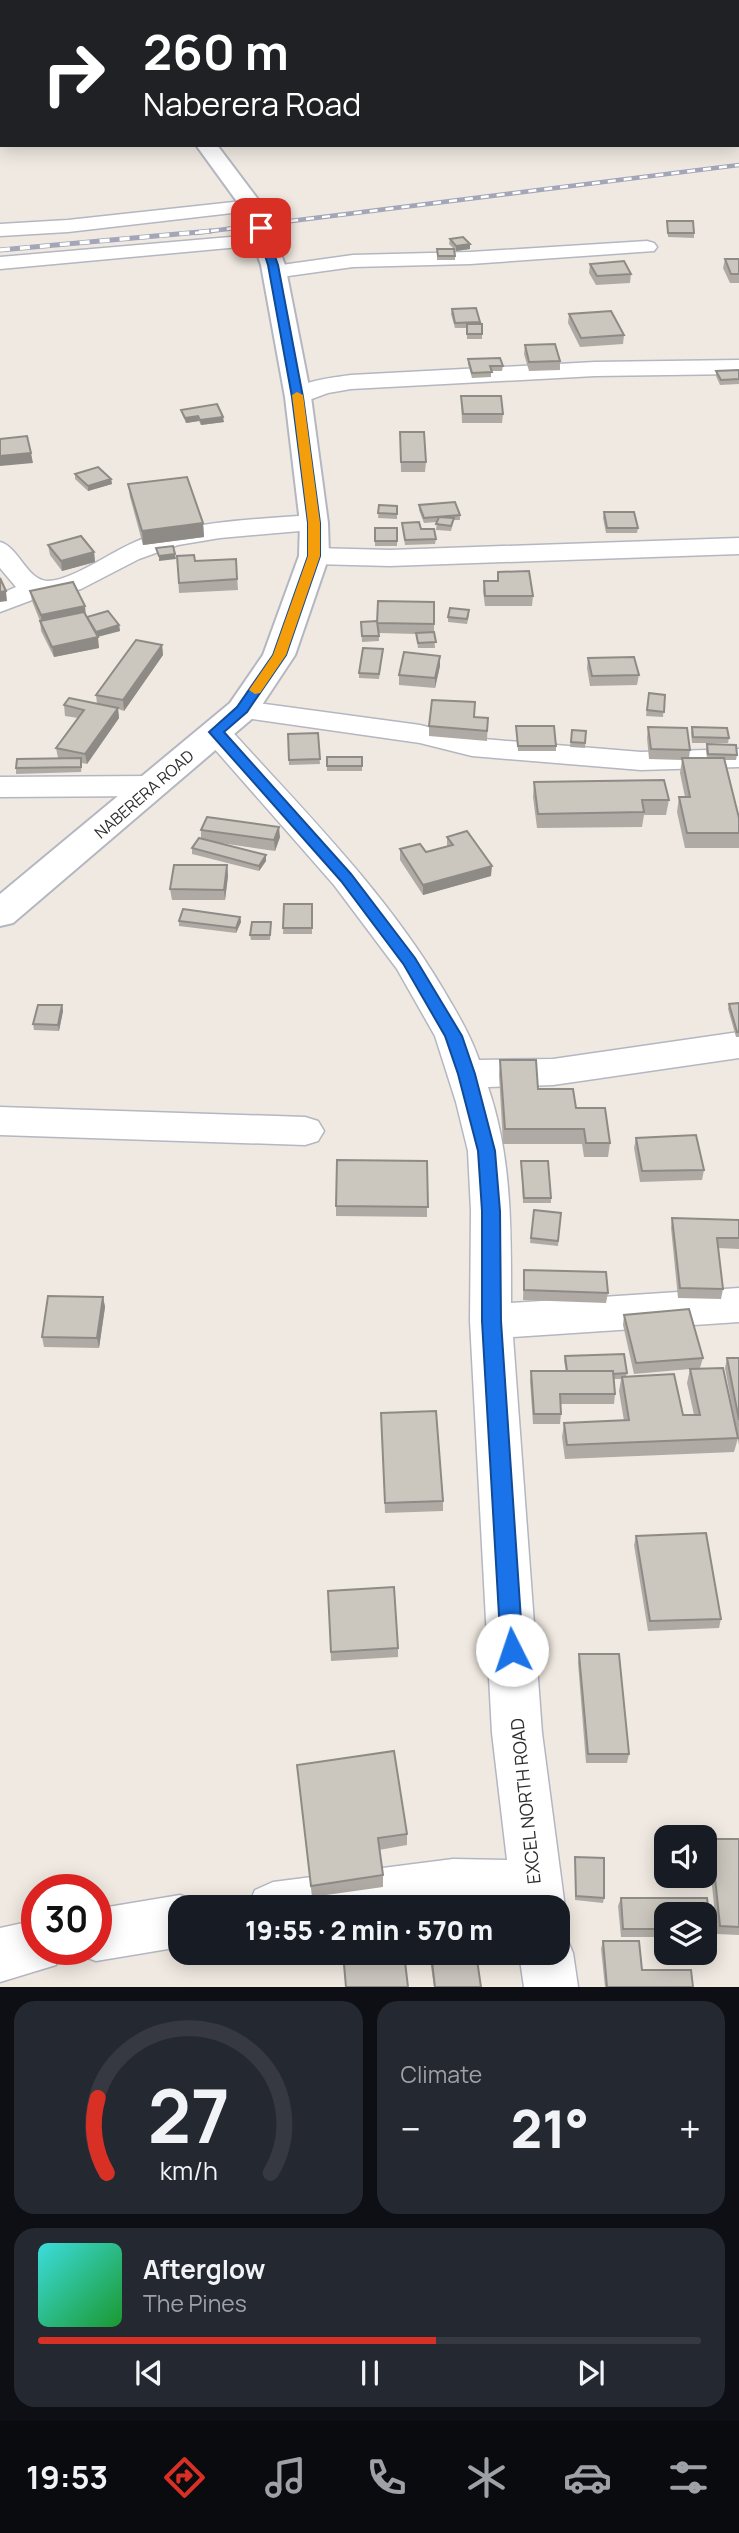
<!DOCTYPE html>
<meta charset="utf-8">
<style>
body{margin:0;font-family:Manrope,sans-serif;background:#242831;color:#f1f3f6;height:100vh;display:flex;flex-direction:column;font-size:26px;white-space:nowrap}
*{box-sizing:border-box;margin:0}
p{font-size:23px;color:#9ea1a6}
.icon{flex:none;width:38px;height:38px;fill:none;stroke:currentColor;stroke-width:2;stroke-linecap:round;stroke-linejoin:round}
.map{position:relative;height:1987px;overflow:hidden}
.details{display:flex;flex-direction:column;gap:14px;padding:14px;background:#0d0f14;flex:1}
.details>*{flex:none}
.banner{position:absolute;left:0px;top:0px;width:740px;height:147px;box-shadow:0 4px 18px #0003;background:#202124;color:#fff;overflow:hidden}
.buttons{position:absolute;left:654px;top:1825px;display:grid;gap:14px}
.buttons a{display:grid;place-items:center;width:63px;height:63px;border-radius:14px;background:#171b24;box-shadow:0 4px 18px #0003;font-size:35px}
.speed{position:absolute;left:21px;top:1874px;display:flex;gap:14px;font-size:35px;font-weight:700;text-align:center}
.speed>*{display:grid;place-content:center;width:91px;height:91px;border-radius:50%;background:#171b24;box-shadow:0 4px 18px #0003;line-height:1}
.speed .limit{border:10px solid #d22;background:#fff;color:#111}
.pin{position:absolute;display:grid;place-items:center;width:60px;height:60px;color:#fff;margin:-30px;border-radius:14px;box-shadow:0 4px 10px #0006}
.me{position:absolute;width:77px;margin:-38px;rotate:356deg;stroke-linejoin:round;filter:drop-shadow(0 0 5px #0008)}
.turn{display:flex;align-items:center;gap:24px;height:147px;padding:0 28px;font-size:32px}
.turn .icon{width:91px;height:91px;stroke-width:2.5}
.turn b{display:block;font-size:49px;line-height:60px}
.big{font-size:52px;font-weight:800;line-height:1.1}
.details .card{flex:1;display:flex;flex-direction:column;justify-content:center;gap:10px;min-width:0;padding:0 24px;border-radius:21px;background:#242831}
.details .dial{align-items:center;gap:0}
.dial svg{height:182px;overflow:visible;fill:none;stroke:#363941;stroke-width:7;stroke-linecap:round;text-anchor:middle}
.dial text{fill:#f1f3f6;stroke:none}
.song{display:flex;align-items:center;gap:21px}
.cover{width:84px;height:84px;border-radius:10px;background:linear-gradient(135deg,hsl(180 70% 55%),hsl(130 70% 35%))}
.played{height:7px;border-radius:4px;background:linear-gradient(90deg,#d93025 60%,#363941 60%)}
.keys{display:flex;justify-content:space-around;direction:ltr}
.heat{display:flex;justify-content:space-between;align-items:center;font-size:38px;direction:ltr}
.details .tiles{flex:1;display:grid;gap:14px;grid-template-columns:1fr 1fr}
.card:last-child{grid-column:span 2}
.trip{position:absolute;left:168px;top:1895px;width:402px;height:70px;border-radius:21px;background:#171b24;box-shadow:0 4px 18px #0003;font-weight:800;line-height:70px;text-align:center}
.tab-bar{display:flex;height:112px;justify-content:space-around;align-items:center;background:#090b0e;color:#9ea1a6}
.tab-bar .icon{width:49px;height:49px}
.tab-bar .on{color:#d93025}
.tab-bar b{font-size:32px;color:#f1f3f6}
.map>svg:first-child{display:block}
</style>
<div class="map">
<svg width="739" height="1987" viewBox="0 0 739 1987">
<rect width="100%" height="100%" fill="#efe9e1"/>
<g fill="none" stroke-linecap="round" stroke-linejoin="round">
<defs>
<g id="street">
<polygon points="697,0 715,0 716,2 698,2"/>
<rect x="738" y="19" width="1" height="10"/>
<rect x="738" y="45" width="1" height="10"/>
<rect x="0" y="73" width="2" height="10"/>
<rect x="738" y="113" width="1" height="12"/>
<polygon points="252,200 259,202 262,206 259,210 68,232 0,236 0,224 68,220"/>
<polygon points="265,234 272,236 275,240 272,244 0,269 0,257"/>
<polygon points="647,241 654,243 657,247 654,251 470,264 353,267 274,278 266,277 263,272 266,267 274,266 353,255 470,252"/>
<path d="M739,360V374L595,376L351,389L328,393L298,404L290,402L286,397C298,380 332,378 351,375L595,362Z"/>
<path d="M314,515L323,517L327,523L323,529L220,538L178,545L139,559L81,589L59,596L40,597L0,612V594L16,587L0,568V542C19,547 27,581 48,581C73,581 117,547 145,538C200,521 257,519 314,515Z"/>
<polygon points="739,538 739,554 390,566 314,564 305,562 301,556 305,550 314,548 390,550"/>
<polygon points="242,701 420,725 472,738 641,752 739,749 739,767 641,770 472,756 420,743 232,716 227,710 232,704"/>
<path d="M216,723L227,726C303,810 385,891 443,989C457,1013 470,1034 479,1060L553,1059L739,1032V1058L553,1085L488,1087C512,1157 511,1229 511,1303L739,1288V1322L513,1337L542,1733L565,1908L558,1925V1908H247L255,1890L273,1882L453,1859L507,1860L492,1733L470,1321L471,1211L468,1151L456,1102L435,1036L397,969L334,885L205,738L201,732L205,726Z"/>
<polygon points="151,776 162,779 167,786 162,793 151,796 0,797 0,777"/>
<polygon points="0,1107 305,1117 318,1121 324,1131 318,1141 305,1145 0,1135"/>
<polygon points="180,1895 199,1902 201,1908 180,1908 180,1947 96,1961 77,1954 76,1950 96,1950 96,1909"/>
<polygon points="37,1920 37,1950 62,1950 56,1965 0,1982 0,1928"/>
<polygon points="558,1931 565,1934 573,1953 578,1987 524,1987 519,1953 558,1953"/>
</g>
<g id="secondary">
<polygon points="90,0 108,0 109,2 91,2"/>
<polygon points="196,145 217,145 263,206 285,265 311,397 328,523 329,556 295,655 254,717 13,923 0,926 0,894 230,703 263,655 299,556 300,523 285,397 261,265 241,207"/>
</g>
</defs>
<!-- street casing -->
<use href="#street" stroke="#b4b7c1" stroke-width="3"/>
<!-- secondary casing -->
<use href="#secondary" stroke="#b4b7c1" stroke-width="4"/>
<!-- street -->
<use href="#street" fill="#fff" fill-rule="evenodd"/>
<!-- secondary -->
<use href="#secondary" fill="#fff" fill-rule="evenodd"/>
<defs>
<polyline id="rail-far1" points="195,233 739,165"/>
<polyline id="rail" points="0,250 211,231"/>
</defs>
<!-- rail-far1 casing -->
<use href="#rail-far1" stroke="#a3a6b8" stroke-width="4.5"/>
<!-- rail casing -->
<use href="#rail" stroke="#a3a6b8" stroke-width="5"/>
<!-- rail-far1 -->
<use href="#rail-far1" stroke="#fff" stroke-width="2.5" stroke-dasharray="8" stroke-linecap="butt"/>
<!-- rail -->
<use href="#rail" stroke="#fff" stroke-width="3.5" stroke-dasharray="10" stroke-linecap="butt"/>
</g>
<!-- wall -->
<g fill="#afaba4">
<polygon points="10,0 32,0 32,1 11,1"/>
<polygon points="674,0 688,0 687,2 675,2"/>
<polygon points="667,221 694,233 694,238 668,237"/>
<polygon points="450,239 470,249 456,251 449,244"/>
<polygon points="437,249 455,256 455,260 437,260"/>
<polygon points="725,259 739,259 739,283 730,283 723,268"/>
<polygon points="590,264 631,274 630,283 596,285 589,273"/>
<polygon points="452,309 480,322 480,324 482,324 482,339 467,339 467,328 455,328 451,314"/>
<polygon points="569,314 624,335 623,344 580,347 568,323"/>
<polygon points="525,345 560,361 560,370 529,371 524,354"/>
<polygon points="468,359 503,366 502,371 491,371 491,377 472,378 468,364"/>
<polygon points="739,370 739,384 720,385 716,376 716,371"/>
<polygon points="461,396 503,414 502,423 462,423"/>
<polygon points="181,410 224,422 201,425 199,421 186,423 182,414"/>
<polygon points="400,432 426,462 425,472 401,472"/>
<polygon points="75,474 111,479 112,484 88,491 75,479"/>
<polygon points="128,484 203,523 204,537 143,545 130,497"/>
<polygon points="379,505 397,506 397,519 378,518"/>
<polygon points="419,505 460,515 460,520 454,520 451,531 436,530 437,522 424,523 419,510"/>
<polygon points="604,512 638,528 637,533 606,533 603,518"/>
<polygon points="402,523 421,529 436,539 435,544 405,545"/>
<rect x="375" y="528" width="22" height="18"/>
<polygon points="48,545 94,552 95,562 62,571 50,555"/>
<polygon points="177,556 195,561 236,559 238,590 179,593"/>
<polygon points="498,572 533,596 532,606 485,606 483,591 484,581 497,581"/>
<polygon points="30,591 86,614 87,617 119,625 120,631 97,637 99,648 54,657 41,631 40,621 32,601"/>
<polygon points="434,602 434,632 435,648 418,648 416,634 379,633 379,641 362,642 361,622 377,621"/>
<polygon points="469,615 467,624 448,622 448,617"/>
<polygon points="162,645 163,655 124,711 118,709 119,718 87,764 82,763 81,772 16,774 16,768 58,758 56,748 78,718 65,716 64,705 97,704 96,695"/>
<polygon points="383,649 379,679 359,678 359,673"/>
<polygon points="440,656 440,666 435,688 399,685 399,675"/>
<polygon points="588,658 639,675 637,685 590,686 587,668"/>
<polygon points="649,693 665,695 663,717 646,716"/>
<polygon points="474,717 488,718 487,741 429,736 429,726"/>
<polygon points="516,726 556,746 556,751 518,751"/>
<polygon points="648,727 690,750 689,758 707,758 706,750 707,744 737,755 736,760 725,760 739,818 739,848 685,848 677,812 679,797 685,797 680,773 682,760 649,759 647,738"/>
<polygon points="692,727 729,738 728,743 692,743 691,733"/>
<polygon points="572,730 586,731 585,748 570,747"/>
<polygon points="318,733 320,764 289,765 288,734"/>
<rect x="327" y="757" width="35" height="14"/>
<polygon points="534,782 669,800 666,815 644,815 642,827 537,828 533,797"/>
<polygon points="201,830 280,837 275,851 214,842 266,861 259,871 192,854 192,848 201,839"/>
<polygon points="447,837 491,876 423,895 400,860 400,849 426,852 447,846"/>
<polygon points="227,865 228,876 225,900 172,900 170,889"/>
<polygon points="284,904 312,904 312,934 283,934"/>
<polygon points="240,917 241,922 236,933 179,926 179,921"/>
<polygon points="271,928 270,940 251,940 250,935"/>
<polygon points="739,1003 739,1037 736,1037 728,1009 729,1004"/>
<polygon points="62,1005 63,1011 59,1031 34,1030 33,1024"/>
<polygon points="500,1060 538,1089 576,1108 610,1143 608,1157 584,1157 582,1144 503,1144 499,1075"/>
<polygon points="636,1138 704,1170 702,1180 640,1182 634,1148"/>
<polygon points="427,1161 427,1217 336,1216 336,1206"/>
<polygon points="521,1161 551,1198 551,1203 523,1203"/>
<polygon points="534,1210 561,1213 558,1246 530,1243"/>
<polygon points="672,1218 739,1220 739,1249 718,1248 723,1289 721,1299 678,1298 671,1228"/>
<polygon points="524,1270 608,1293 606,1303 523,1300"/>
<polygon points="103,1297 105,1307 99,1348 44,1347 42,1337"/>
<polygon points="624,1315 703,1358 700,1368 738,1438 734,1452 565,1459 562,1437 564,1423 624,1421 619,1391 621,1379 614,1379 615,1394 614,1404 560,1404 561,1414 560,1424 533,1424 530,1381 531,1371 566,1371 564,1361 565,1356 627,1373 626,1376 683,1415 694,1415 687,1383 690,1369 634,1374 623,1325"/>
<polygon points="727,1358 739,1358 739,1445 725,1368"/>
<polygon points="381,1413 443,1501 443,1511 385,1513"/>
<polygon points="636,1536 721,1619 719,1628 648,1631 634,1545"/>
<polygon points="328,1591 398,1648 398,1657 331,1661"/>
<polygon points="579,1654 629,1754 627,1763 586,1763 578,1663"/>
<polygon points="297,1765 407,1834 407,1845 379,1850 383,1875 383,1887 312,1897"/>
<polygon points="711,1839 739,1839 739,1935 717,1934 708,1847"/>
<polygon points="575,1857 604,1898 603,1903 575,1900"/>
<polygon points="621,1898 707,1898 711,1929 708,1937 705,1937 705,1914 667,1914 667,1937 621,1937 618,1906"/>
<polygon points="603,1941 642,1970 693,1987 605,1987 601,1949"/>
<polygon points="429,1953 476,1953 481,1987 434,1987"/>
</g>
<!-- shaded-wall -->
<g fill="#8e8b86">
<polygon points="470,244 470,249 456,251 456,246"/>
<polygon points="198,416 199,421 186,423 185,418"/>
<polygon points="223,417 224,422 201,425 200,420"/>
<polygon points="31,453 33,463 0,466 0,456"/>
<polygon points="111,479 112,484 88,491 88,486"/>
<polygon points="203,523 204,537 143,545 142,531"/>
<polygon points="94,552 95,562 62,571 61,561"/>
<polygon points="175,554 176,559 159,561 159,556"/>
<polygon points="6,591 7,601 0,602 0,592"/>
<polygon points="85,606 86,616 42,625 41,615"/>
<polygon points="119,625 120,631 97,637 96,632"/>
<polygon points="98,637 99,648 54,657 52,647"/>
<polygon points="162,645 163,655 124,711 123,700"/>
<polygon points="440,656 440,666 435,688 435,678"/>
<polygon points="118,708 119,718 87,764 85,754"/>
<polygon points="279,827 280,837 275,851 274,840"/>
<polygon points="266,855 266,861 259,871 259,866"/>
<polygon points="227,865 228,876 225,900 224,890"/>
<polygon points="492,866 491,876 423,895 423,885"/>
<polygon points="240,917 241,922 236,933 236,928"/>
<polygon points="62,1005 63,1011 59,1031 58,1025"/>
<polygon points="103,1297 105,1307 99,1348 97,1338"/>
</g>
<!-- building -->
<g fill="#cbc7bf" stroke="#8e8b86" stroke-width="2">
<polygon points="522,0 546,0 546,2 523,2"/>
<polygon points="578,0 589,0 590,1 578,2"/>
<polygon points="667,221 693,221 694,233 668,233"/>
<polygon points="463,237 470,244 456,246 450,239"/>
<polygon points="437,249 454,249 455,256 438,256"/>
<polygon points="725,259 739,259 739,274 731,274"/>
<polygon points="624,261 631,274 597,276 590,264"/>
<polygon points="476,308 480,322 455,323 452,309"/>
<polygon points="611,311 624,335 581,338 569,314"/>
<rect x="467" y="324" width="15" height="10"/>
<polygon points="555,344 560,361 529,362 525,345"/>
<polygon points="500,358 503,366 490,366 492,372 472,373 468,359"/>
<polygon points="739,370 739,379 721,380 716,371"/>
<polygon points="461,396 501,396 503,414 463,414"/>
<polygon points="217,404 223,417 200,420 198,416 185,418 181,410"/>
<polygon points="400,432 424,432 426,462 401,462"/>
<polygon points="27,436 31,453 0,456 0,439"/>
<polygon points="98,467 111,479 88,486 75,474"/>
<polygon points="187,477 203,523 142,531 128,484"/>
<polygon points="455,502 460,515 424,518 419,505"/>
<polygon points="379,505 397,506 397,514 378,513"/>
<polygon points="604,512 634,512 638,528 607,528"/>
<polygon points="439,517 454,518 451,526 436,524"/>
<polygon points="419,522 421,529 434,529 436,539 405,540 402,523"/>
<rect x="375" y="528" width="22" height="13"/>
<polygon points="81,536 94,552 61,561 48,545"/>
<polygon points="173,546 175,554 159,556 156,548"/>
<polygon points="194,555 195,561 236,559 237,579 179,583 177,556"/>
<polygon points="529,571 533,596 485,596 484,581 498,581 498,572"/>
<polygon points="0,578 6,591 0,592"/>
<polygon points="73,582 85,606 41,615 30,591"/>
<polygon points="378,601 434,602 434,624 377,623"/>
<polygon points="450,608 469,610 467,619 448,617"/>
<polygon points="108,611 119,625 96,632 87,617"/>
<polygon points="84,612 98,637 52,647 40,621"/>
<polygon points="377,621 379,636 362,636 361,622"/>
<polygon points="434,632 436,642 418,643 416,633"/>
<polygon points="136,640 162,645 123,700 96,695"/>
<polygon points="363,648 383,649 379,674 359,673"/>
<polygon points="404,652 440,656 435,678 399,675"/>
<polygon points="634,657 639,675 592,676 588,658"/>
<polygon points="649,693 665,695 664,712 647,710"/>
<polygon points="69,698 118,708 85,754 56,748 84,710 64,705"/>
<polygon points="432,700 475,702 474,717 488,718 487,731 429,726"/>
<polygon points="516,726 554,726 556,746 518,746"/>
<polygon points="648,727 687,728 690,750 651,749"/>
<polygon points="692,727 727,728 729,738 693,737"/>
<polygon points="572,730 586,731 585,743 571,742"/>
<polygon points="318,733 320,759 289,760 288,734"/>
<polygon points="707,744 736,745 737,755 708,754"/>
<rect x="327" y="757" width="35" height="9"/>
<polygon points="81,758 81,767 16,768 17,759"/>
<polygon points="682,758 724,758 739,818 739,833 687,833 679,797 690,797"/>
<polygon points="664,780 669,800 642,800 644,812 538,814 534,782"/>
<polygon points="207,817 279,827 274,840 201,830"/>
<polygon points="467,831 492,866 423,885 400,849 420,844 426,852 453,845 447,837"/>
<polygon points="199,838 266,855 259,866 192,848"/>
<polygon points="174,865 227,865 224,890 170,889"/>
<polygon points="284,904 312,904 312,928 283,928"/>
<polygon points="183,909 240,917 236,928 179,921"/>
<polygon points="252,922 271,922 270,935 250,935"/>
<polygon points="739,1003 739,1032 737,1032 729,1004"/>
<polygon points="38,1005 62,1005 58,1025 33,1024"/>
<polygon points="500,1060 536,1060 538,1089 573,1089 576,1108 605,1108 610,1143 586,1143 584,1129 505,1129"/>
<polygon points="696,1135 704,1170 642,1171 636,1138"/>
<polygon points="337,1160 427,1161 428,1207 336,1206"/>
<polygon points="521,1161 548,1161 551,1198 524,1198"/>
<polygon points="534,1210 561,1213 558,1241 531,1238"/>
<polygon points="672,1218 739,1220 739,1238 717,1238 723,1289 680,1288"/>
<polygon points="524,1270 606,1272 608,1293 524,1290"/>
<polygon points="48,1296 103,1297 97,1338 42,1337"/>
<polygon points="689,1309 703,1358 636,1363 624,1315"/>
<polygon points="624,1354 627,1373 613,1374 613,1371 567,1371 565,1356"/>
<polygon points="727,1358 739,1358 739,1420"/>
<polygon points="723,1368 738,1438 567,1445 564,1423 629,1420 622,1377 674,1374 683,1415 700,1415 690,1369"/>
<polygon points="531,1371 613,1371 615,1394 560,1394 561,1414 534,1414"/>
<polygon points="436,1411 443,1501 385,1503 381,1413"/>
<polygon points="706,1533 721,1619 650,1621 636,1536"/>
<polygon points="394,1587 398,1648 331,1652 328,1591"/>
<polygon points="579,1654 619,1654 629,1754 588,1754"/>
<polygon points="394,1751 407,1834 378,1838 383,1875 311,1886 297,1765"/>
<polygon points="711,1839 739,1839 739,1927 720,1926"/>
<polygon points="575,1857 604,1858 604,1898 576,1896"/>
<polygon points="621,1898 707,1898 711,1929 705,1929 705,1914 667,1914 667,1929 623,1929"/>
<polygon points="603,1941 639,1941 642,1970 691,1970 693,1987 607,1987"/>
<polygon points="343,1953 404,1953 408,1987 346,1987"/>
<polygon points="431,1953 476,1953 481,1987 435,1987"/>
</g>
<!-- route -->
<polygon fill="#1a73e8" stroke="#114b97" stroke-width="2" points="261,225 265,228 278,265 303,397 320,523 320,556 286,655 247,712 224,732 351,874 415,958 462,1036 475,1074 495,1151 500,1211 501,1321 523,1650 520,1657 512,1660 504,1657 501,1650 482,1321 482,1211 478,1151 458,1074 445,1036 404,965 341,881 209,732 237,707 273,655 308,556 308,523 292,397 268,265 256,228"/>
<!-- slow -->
<polygon fill="#f59e0b" points="297,392 303,395 320,523 320,556 286,655 260,693 255,694 249,690 273,655 308,556 308,523 292,395"/>
<g text-anchor="middle" stroke-width="5" stroke-linejoin="round" paint-order="stroke">
<!-- far-street labels -->
<g font-size="16" fill="#2e2e2e" stroke="#fff">
<text transform="translate(144 794) rotate(-41)" y="6">NABERERA ROAD</text>
</g>
<!-- street labels -->
<g font-size="18" fill="#2e2e2e" stroke="#fff">
<text transform="translate(526 1801) rotate(-96)" y="6">EXCEL NORTH ROAD</text>
</g>
</g>
</svg>
<div class="buttons">
<a><svg class="icon" aria-label="sound" viewBox="0 0 24 24"><path d="M4 9h4l5-4v14l-5-4H4zM17 9q2 3 0 6"/></svg></a>
<a><svg class="icon" aria-label="layers" viewBox="0 0 24 24"><path d="M12 4l9 5-9 5-9-5zM3 14l9 5 9-5"/></svg></a>
</div>
<div class="speed"><div class="limit">30</div></div>
<div class="pin" style="left:261px;top:228px;background:#d93025"><svg class="icon" aria-label="arrive" viewBox="0 0 24 24"><path d="M6 21V4h12l-3 4 3 4H6"/></svg></div>
<svg class="me" style="left:512px;top:1650px" viewBox="-20 -20 40 40"><circle r="19" fill="#fff"/><path d="M0-13L10 11 0 6-10 11z" fill="#1a73e8"/></svg>
<div class="trip">19:55 · 2 min · 570 m</div>
<div class="banner">
<div class="turn"><svg class="icon" aria-label="right" viewBox="0 0 24 24"><path d="M7 20v-9h11M14 6l5 5-5 5"/></svg><div><b>260 m</b>Naberera Road</div></div>
</div>
</div>
<section class="details">
<div class="tiles">
<div class="card dial"><svg viewBox="0 0 100 80">
<path d="M14 69A42 42 0 1 1 86 69"/>
<path d="M14 69A42 42 0 0 1 10 36" stroke="#d93025"/>
<text x="50" y="56" font-size="32" font-weight="700">27</text>
<text x="50" y="72" font-size="11">km/h</text>
</svg></div>
<div class="card"><p>Climate</p>
<div class="heat"><a>−</a><b class="big">21°</b><a>+</a></div>
</div>
<div class="card">
<div class="song"><i class="cover"></i><div><b>Afterglow</b><p>The Pines</p></div></div>
<div class="played"></div>
<div class="keys"><svg class="icon" aria-label="previous" viewBox="0 0 24 24"><path d="M18 5L8 12l10 7zM5 5v14"/></svg><svg class="icon" aria-label="pause" viewBox="0 0 24 24"><path d="M8 5v14M16 5v14"/></svg><svg class="icon" aria-label="next" viewBox="0 0 24 24"><path d="M6 5l10 7-10 7zM19 5v14"/></svg></div>
</div>
</div>
</section>
<nav class="tab-bar">
<b>19:53</b>
<svg class="icon on" aria-label="directions" viewBox="0 0 24 24"><path d="M12 3l9 9-9 9-9-9zM9 14v-3h6M13 9l2 2-2 2"/></svg>
<svg class="icon" aria-label="music" viewBox="0 0 24 24"><path d="M9 18V5l10-2v13"/><circle cx="6" cy="18" r="3"/><circle cx="16" cy="16" r="3"/></svg>
<svg class="icon" aria-label="phone" viewBox="0 0 24 24"><path d="M5 4h4l2 5-3 2q2 4 5 5l2-3 5 2v4C11 20 4 13 5 4z"/></svg>
<svg class="icon" aria-label="climate" viewBox="0 0 24 24"><path d="M12 3v18M4 7l16 10M4 17L20 7"/></svg>
<svg class="icon" aria-label="car" viewBox="0 0 24 24"><path d="M5 17H2v-5l4-1 3-4h7l3 4 3 1v5h-3M9 17h6M6 11h13"/><circle cx="7" cy="17" r="2"/><circle cx="17" cy="17" r="2"/></svg>
<svg class="icon" aria-label="filters" viewBox="0 0 24 24"><path d="M4 7h16M4 17h16"/><circle cx="9" cy="7" r="2"/><circle cx="15" cy="17" r="2"/></svg>
</nav>
